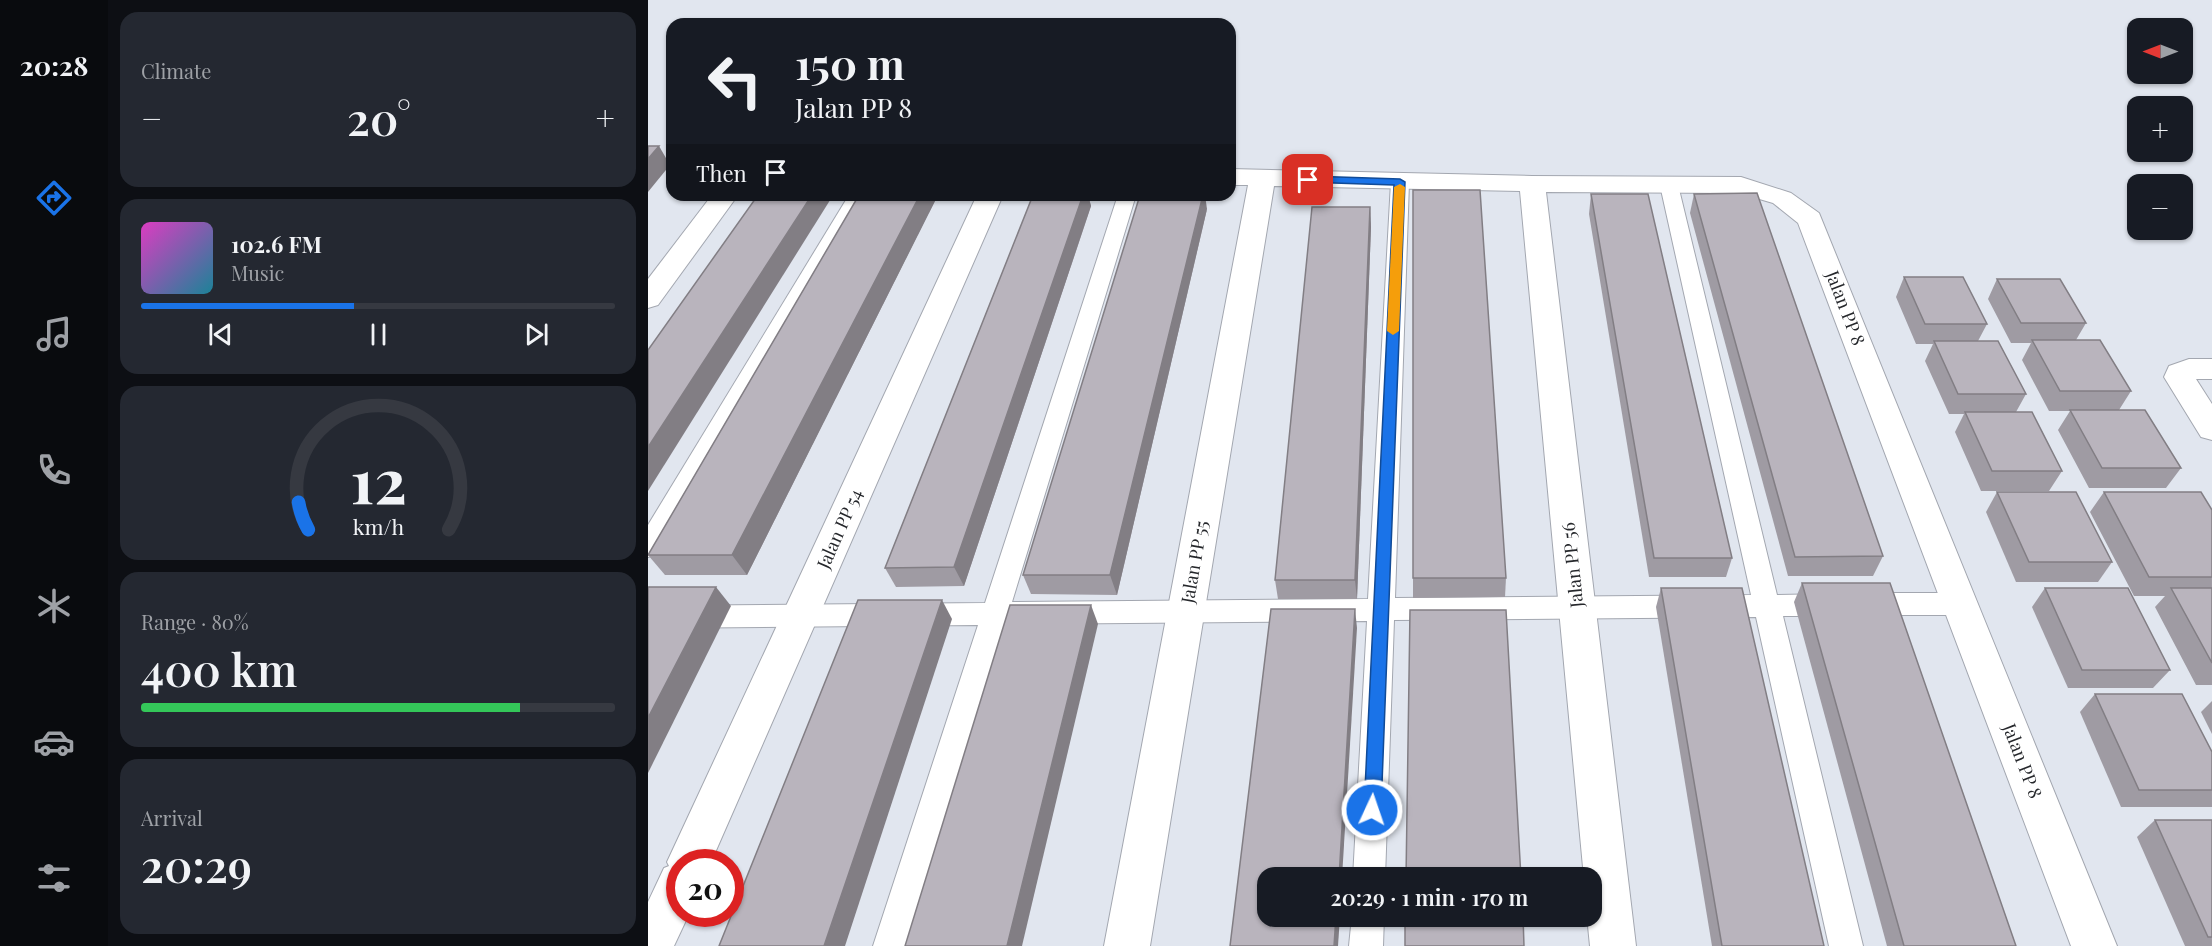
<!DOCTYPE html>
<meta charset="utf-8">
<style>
body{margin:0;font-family:"Playfair Display",serif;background:#242831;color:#f1f3f6;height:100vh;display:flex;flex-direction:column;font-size:22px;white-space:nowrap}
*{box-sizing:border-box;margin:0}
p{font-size:20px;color:#9ea1a6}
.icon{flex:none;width:33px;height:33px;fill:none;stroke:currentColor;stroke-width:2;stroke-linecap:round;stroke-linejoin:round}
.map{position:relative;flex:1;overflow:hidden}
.panel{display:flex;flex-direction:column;gap:12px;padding:12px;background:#0d0f14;width:540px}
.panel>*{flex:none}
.top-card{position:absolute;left:18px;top:18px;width:570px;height:183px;border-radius:18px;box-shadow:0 2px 4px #0004;background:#171b24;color:#f1f3f6;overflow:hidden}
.needle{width:39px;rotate:270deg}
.fabs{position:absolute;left:1479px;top:18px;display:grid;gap:12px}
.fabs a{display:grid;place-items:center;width:66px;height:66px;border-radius:12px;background:#171b24;box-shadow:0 2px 4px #0004;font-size:30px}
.speed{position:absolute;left:18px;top:849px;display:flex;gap:12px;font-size:30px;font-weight:700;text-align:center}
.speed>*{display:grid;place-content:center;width:78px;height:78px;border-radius:50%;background:#171b24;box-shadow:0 2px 4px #0004;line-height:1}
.speed .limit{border:9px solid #d22;background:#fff;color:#111}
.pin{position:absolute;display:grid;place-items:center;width:51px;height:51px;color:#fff;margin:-26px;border-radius:12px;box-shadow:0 3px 9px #0006}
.me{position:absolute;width:66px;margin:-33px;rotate:3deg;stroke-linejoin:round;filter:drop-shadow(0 0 4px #0008)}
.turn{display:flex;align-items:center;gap:21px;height:126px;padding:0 30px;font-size:27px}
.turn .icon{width:78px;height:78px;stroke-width:2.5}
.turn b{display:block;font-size:42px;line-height:51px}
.then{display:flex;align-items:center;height:57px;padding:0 30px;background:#0003;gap:12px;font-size:22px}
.big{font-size:45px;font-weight:600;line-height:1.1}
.panel .widget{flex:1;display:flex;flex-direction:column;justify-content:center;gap:9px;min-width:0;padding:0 21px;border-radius:18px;background:#242831}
.panel .dial{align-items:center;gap:0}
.dial svg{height:156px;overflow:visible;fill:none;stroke:#363941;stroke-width:7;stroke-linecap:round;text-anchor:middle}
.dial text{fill:#f1f3f6;stroke:none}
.song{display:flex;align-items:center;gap:18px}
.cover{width:72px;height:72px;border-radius:9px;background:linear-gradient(135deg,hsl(310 70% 55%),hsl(190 70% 35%))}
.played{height:6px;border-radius:3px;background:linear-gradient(90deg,#1a73e8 45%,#363941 45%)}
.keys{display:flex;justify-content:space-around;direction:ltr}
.heat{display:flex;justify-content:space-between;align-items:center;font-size:33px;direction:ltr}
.charge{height:9px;border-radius:4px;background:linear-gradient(90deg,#34c759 80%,#363941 0)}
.trip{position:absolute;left:609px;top:867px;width:345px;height:60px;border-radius:18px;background:#171b24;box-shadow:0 2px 4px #0004;font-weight:600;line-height:60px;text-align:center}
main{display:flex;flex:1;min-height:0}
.tab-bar{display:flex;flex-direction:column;width:108px;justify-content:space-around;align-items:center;background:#090b0e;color:#9ea1a6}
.tab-bar .icon{width:42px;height:42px}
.tab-bar .current{color:#1a73e8}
.tab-bar b{font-size:27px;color:#f1f3f6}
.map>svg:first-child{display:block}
</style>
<main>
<nav class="tab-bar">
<b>20:28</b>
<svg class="icon current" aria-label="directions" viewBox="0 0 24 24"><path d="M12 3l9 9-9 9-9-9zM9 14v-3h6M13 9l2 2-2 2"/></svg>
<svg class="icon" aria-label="music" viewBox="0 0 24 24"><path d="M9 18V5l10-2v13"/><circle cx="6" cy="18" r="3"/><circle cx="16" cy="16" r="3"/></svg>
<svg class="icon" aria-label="phone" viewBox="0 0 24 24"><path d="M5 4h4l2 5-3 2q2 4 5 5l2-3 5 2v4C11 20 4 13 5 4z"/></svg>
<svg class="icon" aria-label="climate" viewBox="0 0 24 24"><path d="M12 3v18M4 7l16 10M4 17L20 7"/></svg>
<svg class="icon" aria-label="car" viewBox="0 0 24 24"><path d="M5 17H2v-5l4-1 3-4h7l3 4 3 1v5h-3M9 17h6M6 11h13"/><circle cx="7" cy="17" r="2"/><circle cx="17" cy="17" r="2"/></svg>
<svg class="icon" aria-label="filters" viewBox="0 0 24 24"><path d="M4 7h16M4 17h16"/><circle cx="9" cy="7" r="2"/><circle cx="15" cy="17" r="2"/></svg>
</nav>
<section class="panel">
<div class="widget"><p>Climate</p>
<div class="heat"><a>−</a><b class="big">20°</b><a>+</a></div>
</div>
<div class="widget">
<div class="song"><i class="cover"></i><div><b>102.6 FM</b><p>Music</p></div></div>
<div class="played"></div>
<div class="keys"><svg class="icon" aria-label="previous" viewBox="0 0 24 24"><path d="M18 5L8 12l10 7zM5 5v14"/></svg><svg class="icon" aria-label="pause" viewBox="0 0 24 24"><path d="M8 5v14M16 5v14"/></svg><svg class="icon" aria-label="next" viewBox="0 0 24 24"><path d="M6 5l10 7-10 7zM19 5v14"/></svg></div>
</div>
<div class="widget dial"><svg viewBox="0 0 100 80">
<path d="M14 69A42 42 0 1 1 86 69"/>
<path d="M14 69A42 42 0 0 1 9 55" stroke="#1a73e8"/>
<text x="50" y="56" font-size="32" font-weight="700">12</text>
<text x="50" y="72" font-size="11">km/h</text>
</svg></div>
<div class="widget"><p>Range · 80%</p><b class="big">400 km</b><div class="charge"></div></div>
<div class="widget"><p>Arrival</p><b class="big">20:29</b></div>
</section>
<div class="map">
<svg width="1564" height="946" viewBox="0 0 1564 946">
<rect width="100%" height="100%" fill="#e1e6ef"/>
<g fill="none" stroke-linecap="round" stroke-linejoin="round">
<defs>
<g id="lane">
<polygon points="752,176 758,178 761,182 747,598 1103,595 1012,185 1014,181 1028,181 1030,185 1129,595 1180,594 1189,597 1193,605 1189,613 1180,616 1135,616 1215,946 1181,946 1108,617 746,620 737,878 705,878 719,621 357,624 259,946 225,946 330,625 0,628 0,606 337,603 470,195 488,195 364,602 720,599 743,182 746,178"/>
<polygon points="201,195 219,195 9,554 0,557 0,525"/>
<polygon points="1217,593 1313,593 1322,596 1326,604 1322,612 1313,615 1217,615 1208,612 1204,604 1208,596"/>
<polygon points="704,916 736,916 735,946 701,946"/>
</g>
<g id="street">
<polygon points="582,169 884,176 1093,177 1143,193 1171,213 1469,946 1423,946 1150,223 1125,203 1091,193 898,192 988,946 942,946 939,916 944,916 944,878 936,878 872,191 626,186 502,946 456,946 600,185 582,185"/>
<polygon points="64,195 90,195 10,305 0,308 0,279"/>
<polygon points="329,195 355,195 63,862 32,862 32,914 41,914 26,946 0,946 0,902 16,868 21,866 19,862 26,847"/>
<polygon points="1541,359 1564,359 1564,379 1548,379 1564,404 1564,440 1553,437 1516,377 1521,366"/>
</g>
</defs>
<!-- lane casing -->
<use href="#lane" stroke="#a3a7b0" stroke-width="2"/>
<!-- street casing -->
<use href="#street" stroke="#a3a7b0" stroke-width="2"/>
<!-- lane -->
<use href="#lane" fill="#fff" fill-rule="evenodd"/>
<!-- street -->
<use href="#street" fill="#fff" fill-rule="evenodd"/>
</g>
<!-- wall -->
<g fill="#9f9ba3">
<polygon points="943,194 1084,558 1078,577 1001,577 941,214"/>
<polygon points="1046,194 1235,556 1225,576 1140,576 1042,213"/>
<polygon points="211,195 284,195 287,201 99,575 17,575 0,555"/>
<polygon points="385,195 440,195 443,206 316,586 248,587 237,568"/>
<polygon points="722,207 723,227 709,599 630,599 627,580"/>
<polygon points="559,209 469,595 383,594 375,575"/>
<polygon points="1256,277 1339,324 1330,341 1378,394 1368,412 1414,471 1401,491 1333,491 1307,432 1316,414 1301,414 1277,361 1285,344 1268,344 1248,297"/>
<polygon points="1349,279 1438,323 1428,340 1483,391 1471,410 1533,468 1518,488 1441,488 1410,430 1422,411 1401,411 1374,360 1383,343 1363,343 1340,299"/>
<polygon points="1349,492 1464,562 1450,582 1368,582 1338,512"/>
<polygon points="1456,492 1564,510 1564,685 1548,685 1507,607 1517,596 1486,596 1442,512"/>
<polygon points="765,578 858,578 857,597 765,598"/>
<polygon points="1154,583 1368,946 1239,946 1146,602"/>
<polygon points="1013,588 1176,946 1064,946 1008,607"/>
<polygon points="1397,588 1522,670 1505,688 1420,688 1384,607"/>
<polygon points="1447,694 1564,752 1564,807 1473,807 1432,712"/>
<polygon points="1564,701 1564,734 1553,712"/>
<polygon points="1507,820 1564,820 1564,946 1537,946 1489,837"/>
</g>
<!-- shaded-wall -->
<g fill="#827e84">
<polygon points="11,146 22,165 0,192 0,159"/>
<polygon points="164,195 184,195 184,197 0,491 0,447"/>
<polygon points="272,195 284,195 287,201 99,575 84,555"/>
<polygon points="435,195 440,195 443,206 316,586 306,567"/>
<polygon points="555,195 557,195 559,209 469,595 462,575"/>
<polygon points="722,207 723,227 709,599 707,580"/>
<polygon points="68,587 83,606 0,773 0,718"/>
<polygon points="294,600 304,619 197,946 176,946"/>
<polygon points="443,605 450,624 374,946 359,946"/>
<polygon points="707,609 709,628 694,878 691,878"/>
<polygon points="688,916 692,916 690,946 686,946"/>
</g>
<!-- building -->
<g fill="#b9b4bd" stroke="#827e84" stroke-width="1.5">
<polygon points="0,146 11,146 0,159"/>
<polygon points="765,190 832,190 858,578 765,578"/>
<polygon points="1109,193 1235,556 1147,557 1046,194"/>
<polygon points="943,194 1000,194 1084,558 1006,558"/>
<polygon points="110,195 164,195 0,447 0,350"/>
<polygon points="211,195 272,195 84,555 0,555"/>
<polygon points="385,195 435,195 306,567 237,568"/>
<polygon points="492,195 555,195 462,575 375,575"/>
<polygon points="664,207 722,207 707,580 627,580"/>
<polygon points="1256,277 1315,277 1339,324 1277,324"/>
<polygon points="1349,279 1412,279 1438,323 1373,323"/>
<polygon points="1384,340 1452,340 1483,391 1412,391"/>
<polygon points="1286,341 1350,341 1378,394 1310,394"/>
<polygon points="1422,410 1497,410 1533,468 1454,468"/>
<polygon points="1317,412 1384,412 1414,471 1344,471"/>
<polygon points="1349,492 1428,492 1464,562 1381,562"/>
<polygon points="1456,492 1553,492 1564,510 1564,577 1501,577"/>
<polygon points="1154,583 1242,583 1368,946 1256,946"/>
<polygon points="0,587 68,587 0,718"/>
<polygon points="1013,588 1094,588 1176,946 1074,946"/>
<polygon points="1397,588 1480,588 1522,670 1434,670"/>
<polygon points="1523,588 1564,588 1564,663"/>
<polygon points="210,600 294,600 176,946 71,946"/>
<polygon points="362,605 443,605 359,946 257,946"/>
<polygon points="623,609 707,609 691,878 620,878 620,916 688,916 686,946 582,946"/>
<polygon points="762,610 858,610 873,878 758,878"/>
<polygon points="1447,694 1534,694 1564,752 1564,790 1491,790"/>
<polygon points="1507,820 1564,820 1564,937 1560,937"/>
<polygon points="757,916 875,916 876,946 757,946"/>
</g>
<!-- route -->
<polygon fill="#1a73e8" stroke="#114b97" stroke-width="1.5" points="660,176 752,179 757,182 733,810 730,816 724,819 718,816 716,810 746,185 656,182 656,177"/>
<!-- slow -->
<polygon fill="#f59e0b" points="752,184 757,187 751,331 745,335 739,331 746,187"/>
<g text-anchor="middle" stroke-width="6" stroke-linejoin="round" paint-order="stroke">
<!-- street labels -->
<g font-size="18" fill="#26282c" stroke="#fff">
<text transform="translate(1197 308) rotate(69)" y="6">Jalan PP 8</text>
<text transform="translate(192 529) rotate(-66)" y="6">Jalan PP 54</text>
<text transform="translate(547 562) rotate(-80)" y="6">Jalan PP 55</text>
<text transform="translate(925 565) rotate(-96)" y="6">Jalan PP 56</text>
<text transform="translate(1374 761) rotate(69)" y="6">Jalan PP 8</text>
</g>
</g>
</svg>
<div class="fabs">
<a><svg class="needle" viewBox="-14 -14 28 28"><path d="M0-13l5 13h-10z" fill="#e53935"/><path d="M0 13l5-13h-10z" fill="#9ea1a6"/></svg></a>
<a>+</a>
<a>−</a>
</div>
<div class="speed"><div class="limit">20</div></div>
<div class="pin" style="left:660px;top:180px;background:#d93025"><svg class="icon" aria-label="arrive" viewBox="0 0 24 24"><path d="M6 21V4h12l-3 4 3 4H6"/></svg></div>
<svg class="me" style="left:724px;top:810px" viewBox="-20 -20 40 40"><circle r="17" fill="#1a73e8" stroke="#fff" stroke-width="3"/><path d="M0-11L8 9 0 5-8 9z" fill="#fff"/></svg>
<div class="trip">20:29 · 1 min · 170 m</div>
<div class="top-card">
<div class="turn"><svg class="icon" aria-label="left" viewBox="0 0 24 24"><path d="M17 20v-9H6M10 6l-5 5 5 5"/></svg><div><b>150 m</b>Jalan PP 8</div></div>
<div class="then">Then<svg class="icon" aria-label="arrive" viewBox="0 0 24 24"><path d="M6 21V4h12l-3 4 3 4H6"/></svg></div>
</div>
</div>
</main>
